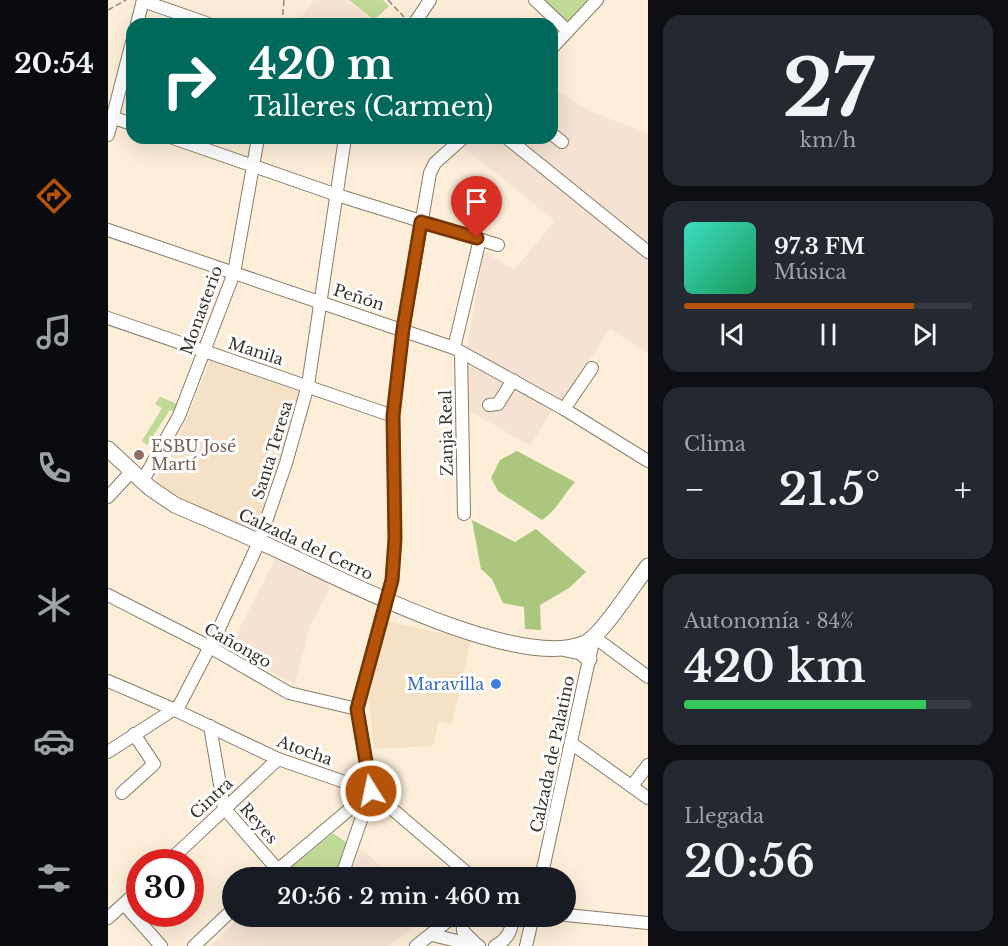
<!DOCTYPE html>
<html lang="es">
<meta charset="utf-8">
<style>
body{margin:0;font-family:"Libre Baskerville",serif;background:#242831;color:#f1f3f6;height:100vh;display:flex;flex-direction:column;font-size:22px;white-space:nowrap}
*{box-sizing:border-box;margin:0}
p{font-size:20px;color:#9ea1a6}
.icon{flex:none;width:33px;height:33px;fill:none;stroke:currentColor;stroke-width:2;stroke-linecap:round;stroke-linejoin:round}
.map{position:relative;flex:1;overflow:hidden}
.drawer{display:flex;flex-direction:column;gap:15px;padding:15px;background:#0d0f14;width:360px}
.drawer>*{flex:none}
.guide{position:absolute;left:18px;top:18px;width:432px;height:126px;border-radius:18px;box-shadow:0 6px 24px #0002;background:#00695c;color:#fff;overflow:hidden}
.speed{position:absolute;left:18px;top:849px;display:flex;gap:12px;font-size:30px;font-weight:700;text-align:center}
.speed>*{display:grid;place-content:center;width:78px;height:78px;border-radius:50%;background:#171b24;box-shadow:0 6px 24px #0002;line-height:1}
.speed .limit{border:9px solid #d22;background:#fff;color:#111}
.pin{position:absolute;display:grid;place-items:center;width:51px;height:51px;color:#fff;margin:-62px -26px;border-radius:50% 50% 50% 0;rotate:-45deg;box-shadow:0 0 6px #0007}
.pin .icon{rotate:45deg}
.me{position:absolute;width:66px;margin:-33px;rotate:350deg;stroke-linejoin:round;filter:drop-shadow(0 0 4px #0008)}
.turn{display:flex;align-items:center;gap:21px;height:126px;padding:0 24px;font-size:27px}
.turn .icon{width:78px;height:78px;stroke-width:2.5}
.turn b{display:block;font-size:42px;line-height:51px}
.big{font-size:45px;font-weight:600;line-height:1.1}
.drawer .tile{flex:1;display:flex;flex-direction:column;justify-content:center;gap:9px;min-width:0;padding:0 21px;border-radius:18px;background:#242831}
.drawer .dial{align-items:center;gap:0}
.dial b{font-size:78px;line-height:1}
.song{display:flex;align-items:center;gap:18px}
.cover{width:72px;height:72px;border-radius:9px;background:linear-gradient(135deg,hsl(170 70% 55%),hsl(150 70% 35%))}
.played{height:6px;border-radius:3px;background:linear-gradient(90deg,#b45309 80%,#363941 80%)}
.keys{display:flex;justify-content:space-around;direction:ltr}
.heat{display:flex;justify-content:space-between;align-items:center;font-size:33px;direction:ltr}
.charge{height:9px;border-radius:4px;background:linear-gradient(90deg,#34c759 84%,#363941 0)}
.trip{position:absolute;left:114px;top:867px;width:354px;height:60px;border-radius:30px;background:#171b24;box-shadow:0 6px 24px #0002;font-weight:600;line-height:60px;text-align:center}
main{display:flex;flex:1;min-height:0}
.tabs{display:flex;flex-direction:column;width:108px;justify-content:space-around;align-items:center;background:#090b0e;color:#9ea1a6}
.tabs .icon{width:42px;height:42px}
.tabs .selected{color:#b45309}
.tabs b{font-size:27px;color:#f1f3f6}
.map>svg:first-child{display:block}
</style>
<main>
<nav class="tabs">
<b>20:54</b>
<svg class="icon selected" aria-label="directions" viewBox="0 0 24 24"><path d="M12 3l9 9-9 9-9-9zM9 14v-3h6M13 9l2 2-2 2"/></svg>
<svg class="icon" aria-label="music" viewBox="0 0 24 24"><path d="M9 18V5l10-2v13"/><circle cx="6" cy="18" r="3"/><circle cx="16" cy="16" r="3"/></svg>
<svg class="icon" aria-label="phone" viewBox="0 0 24 24"><path d="M5 4h4l2 5-3 2q2 4 5 5l2-3 5 2v4C11 20 4 13 5 4z"/></svg>
<svg class="icon" aria-label="climate" viewBox="0 0 24 24"><path d="M12 3v18M4 7l16 10M4 17L20 7"/></svg>
<svg class="icon" aria-label="car" viewBox="0 0 24 24"><path d="M5 17H2v-5l4-1 3-4h7l3 4 3 1v5h-3M9 17h6M6 11h13"/><circle cx="7" cy="17" r="2"/><circle cx="17" cy="17" r="2"/></svg>
<svg class="icon" aria-label="filters" viewBox="0 0 24 24"><path d="M4 7h16M4 17h16"/><circle cx="9" cy="7" r="2"/><circle cx="15" cy="17" r="2"/></svg>
</nav>
<div class="map">
<svg width="540" height="946" viewBox="0 0 540 946">
<rect width="100%" height="100%" fill="#fceed8"/>
<!-- industrial -->
<g fill="#f5e2d2">
<polygon points="206,0 239,0 268,24 188,24"/>
<polygon points="444,88 486,113 540,133 540,354 502,329 452,404 359,348 376,251 406,270 447,221 354,146 363,138 444,138"/>
<polygon points="360,360 444,410 422,446 357,408"/>
<polygon points="167,559 223,585 202,626 187,684 121,649"/>
<polygon points="253,849 285,877 241,877"/>
<polygon points="215,916 218,919 225,916 317,917 281,946 102,946 132,917"/>
</g>
<!-- built -->
<g fill="#f4e1c6">
<polygon points="102,361 195,393 150,532 80,504 46,484 73,433"/>
<polygon points="278,621 363,640 344,724 331,721 325,746 266,749 261,699"/>
</g>
<!-- green -->
<g fill="#bfd996">
<polygon points="241,0 275,0 281,6 266,20"/>
<polygon points="433,0 485,0 459,24"/>
<polygon points="52,397 72,405 69,414 62,410 39,445 34,441 54,408 47,404"/>
<polygon points="225,833 239,843 226,877 184,877 179,871"/>
</g>
<!-- forest -->
<g fill="#abc77e">
<path d="M409,451L467,482C454,496 451,508 434,520L390,491L383,478L392,460Z"/>
<polygon points="364,520 407,542 428,529 478,572 461,588 432,605 433,630 417,629 416,607 395,603 384,579 373,569"/>
</g>
<g fill="none" stroke-linecap="round" stroke-linejoin="round">
<defs>
<g id="minor">
<polyline points="427,0 460,31"/>
<polyline points="35,1 101,24"/>
<polyline points="29,24 35,0"/>
<polyline points="306,24 322,0"/>
<polyline points="444,48 489,0"/>
<polyline points="0,116 24,124"/>
<polyline points="444,134 454,142"/>
<polyline points="0,135 24,42"/>
<polyline points="65,138 229,195 390,245"/>
<polyline points="399,138 540,252"/>
<polyline points="0,230 346,348 456,409 540,461"/>
<polyline points="0,318 285,416"/>
<polyline points="346,348 372,239"/>
<polyline points="353,352 356,514"/>
<polyline points="381,405 390,404 405,380"/>
<polyline points="456,409 484,368"/>
<polyline points="34,482 71,416 126,273 150,138"/>
<polyline points="0,497 23,472"/>
<polyline points="0,595 102,647 181,693 249,709"/>
<polyline points="0,681 65,709 170,759 263,791 365,878"/>
<polyline points="102,726 116,808 169,869"/>
<polyline points="463,743 540,798"/>
<polyline points="0,752 71,706 110,631 151,542 178,463 200,385 237,138"/>
<polyline points="524,786 540,765"/>
<polyline points="14,793 46,764 26,734"/>
<polyline points="60,862 170,759"/>
<polyline points="160,878 262,792"/>
<polyline points="233,878 263,791 249,709 284,580 287,539 285,416 295,329 322,173 327,163 355,138"/>
<polyline points="433,878 486,637 540,677"/>
<polyline points="16,904 53,946"/>
<polyline points="458,915 540,923"/>
<polyline points="354,916 355,931 369,945"/>
<polyline points="0,918 32,889"/>
<polyline points="324,935 371,946"/>
<polyline points="86,946 124,910"/>
<polyline points="308,946 346,916"/>
<path d="M387,946C399,940 405,930 404,916"/>
<polyline points="418,946 425,916"/>
</g>
<g id="major">
<path d="M0,449L42,488L67,505C102,520 137,535 172,551C234,580 412,672 477,643C495,634 526,584 540,566"/>
<polyline points="458,649 473,652 481,659"/>
</g>
</defs>
<!-- minor casing -->
<use href="#minor" stroke="#897c69" stroke-width="14"/>
<!-- major casing -->
<use href="#major" stroke="#897c69" stroke-width="17"/>
<!-- path -->
<g stroke="#92897a" stroke-width="1.5" stroke-dasharray="6 3" stroke-linecap="butt">
<polyline points="280,0 296,17"/>
<polyline points="0,10 18,0"/>
<polyline points="174,24 176,0"/>
</g>
<!-- minor -->
<use href="#minor" stroke="#fff" stroke-width="12"/>
<!-- major -->
<use href="#major" stroke="#fff" stroke-width="15"/>
</g>
<g fill="none" stroke-linecap="round" stroke-linejoin="round">
<defs>
<polyline id="route" points="263,791 249,709 284,580 287,539 285,416 295,329 313,222 369,238"/>
</defs>
<!-- route casing -->
<use href="#route" stroke="#753606" stroke-width="15"/>
<!-- route -->
<use href="#route" stroke="#b45309" stroke-width="10"/>
</g>
<!-- markers -->
<circle fill="#8d6e63" stroke="#fff" stroke-width="2" cx="31" cy="455" r="6"/>
<circle fill="#3f7fe0" stroke="#fff" stroke-width="2" cx="388" cy="684" r="6"/>
<g text-anchor="middle" stroke-width="6" stroke-linejoin="round" paint-order="stroke">
<!-- street labels -->
<g font-size="16" fill="#39342c" stroke="#fff">
<text transform="translate(251 297) rotate(18)" y="6">Peñón</text>
<text transform="translate(93 310) rotate(-70)" y="6">Monasterio</text>
<text transform="translate(148 351) rotate(18)" y="6">Manila</text>
<text transform="translate(338 433) rotate(-91)" y="6">Zanja Real</text>
<text transform="translate(164 450) rotate(-73)" y="6">Santa Teresa</text>
<text transform="translate(198 544) rotate(25)" y="6">Calzada del Cerro</text>
<text transform="translate(130 645) rotate(29)" y="6">Cañongo</text>
<text transform="translate(197 750) rotate(20)" y="6">Atocha</text>
<text transform="translate(444 754) rotate(-78)" y="6">Calzada de Palatino</text>
<text transform="translate(103 798) rotate(-43)" y="6">Cintra</text>
<text transform="translate(151 823) rotate(49)" y="6">Reyes</text>
</g>
<!-- education labels -->
<g font-size="16" fill="#785e54" stroke="#fff" text-anchor="start">
<text x="43" y="452">ESBU José<tspan x="43" dy="18">Martí</tspan></text>
</g>
<!-- shop labels -->
<g font-size="16" fill="#366cbe" stroke="#fff" text-anchor="end">
<text x="376" y="690">Maravilla</text>
</g>
</g>
</svg>
<div class="speed"><div class="limit">30</div></div>
<div class="pin" style="left:369px;top:238px;background:#d93025"><svg class="icon" aria-label="arrive" viewBox="0 0 24 24"><path d="M6 21V4h12l-3 4 3 4H6"/></svg></div>
<svg class="me" style="left:263px;top:791px" viewBox="-20 -20 40 40"><circle r="17" fill="#b45309" stroke="#fff" stroke-width="3"/><path d="M0-11L8 9 0 5-8 9z" fill="#fff"/></svg>
<div class="trip">20:56 · 2 min · 460 m</div>
<div class="guide">
<div class="turn"><svg class="icon" aria-label="right" viewBox="0 0 24 24"><path d="M7 20v-9h11M14 6l5 5-5 5"/></svg><div><b>420 m</b>Talleres (Carmen)</div></div>
</div>
</div>
<section class="drawer">
<div class="tile dial"><b>27</b><p>km/h</p></div>
<div class="tile">
<div class="song"><i class="cover"></i><div><b>97.3 FM</b><p>Música</p></div></div>
<div class="played"></div>
<div class="keys"><svg class="icon" aria-label="previous" viewBox="0 0 24 24"><path d="M18 5L8 12l10 7zM5 5v14"/></svg><svg class="icon" aria-label="pause" viewBox="0 0 24 24"><path d="M8 5v14M16 5v14"/></svg><svg class="icon" aria-label="next" viewBox="0 0 24 24"><path d="M6 5l10 7-10 7zM19 5v14"/></svg></div>
</div>
<div class="tile"><p>Clima</p>
<div class="heat"><a>−</a><b class="big">21.5°</b><a>+</a></div>
</div>
<div class="tile"><p>Autonomía · 84%</p><b class="big">420 km</b><div class="charge"></div></div>
<div class="tile"><p>Llegada</p><b class="big">20:56</b></div>
</section>
</main>
